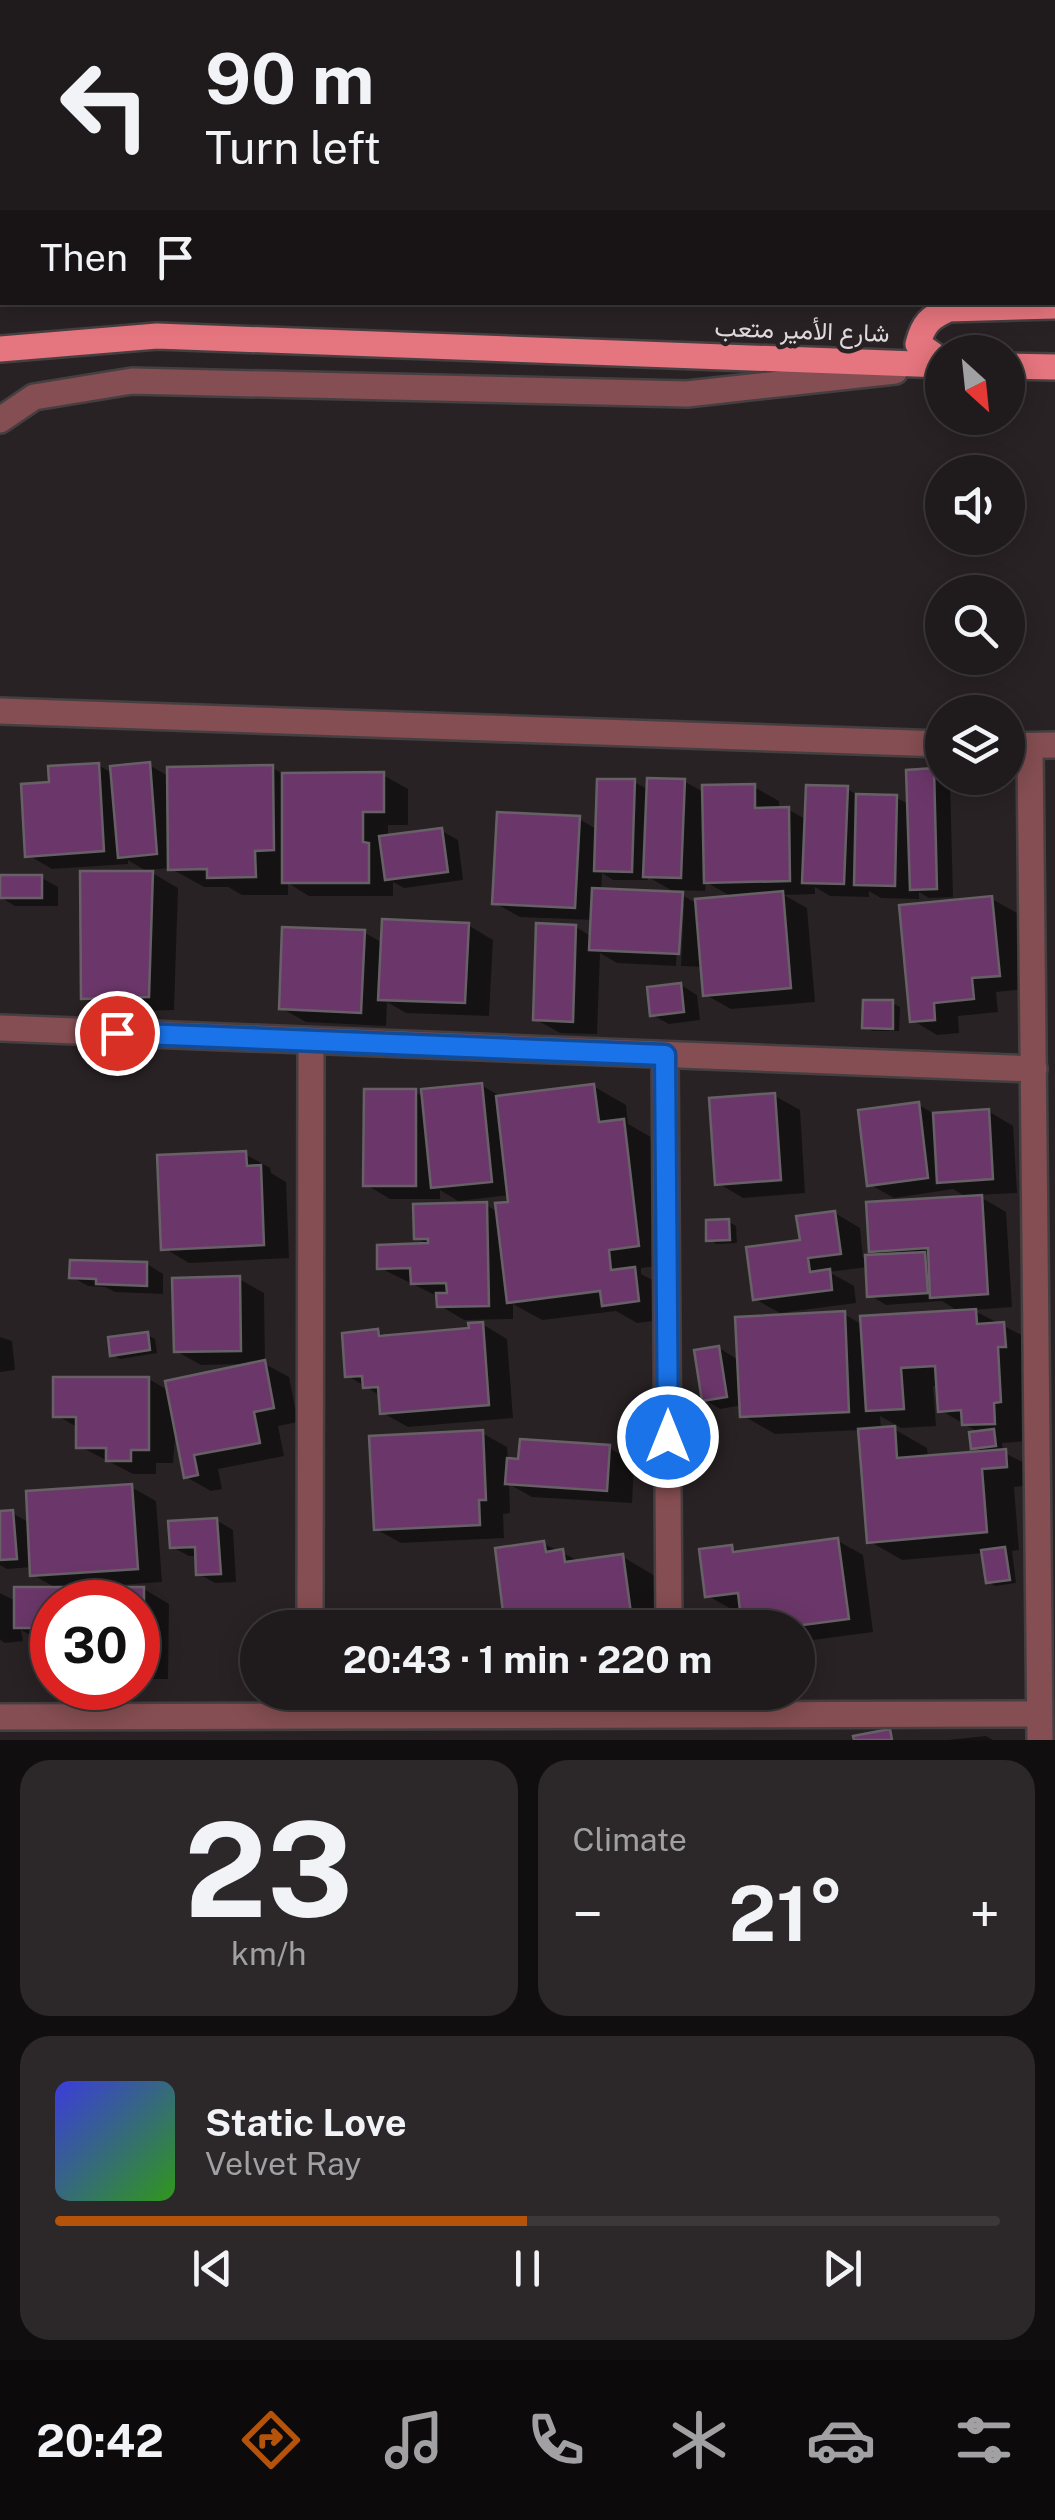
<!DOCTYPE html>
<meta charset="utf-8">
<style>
body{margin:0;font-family:"Public Sans",Vazirmatn,sans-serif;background:#2c2728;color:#f1f3f6;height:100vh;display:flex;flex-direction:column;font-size:38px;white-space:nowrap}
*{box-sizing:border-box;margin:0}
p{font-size:32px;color:#a1a1a3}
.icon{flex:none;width:55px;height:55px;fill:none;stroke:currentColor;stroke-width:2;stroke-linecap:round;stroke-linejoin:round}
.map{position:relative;height:1740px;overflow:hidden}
.drawer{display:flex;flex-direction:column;gap:20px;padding:20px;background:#110e0f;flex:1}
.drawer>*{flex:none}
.top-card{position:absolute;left:0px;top:0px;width:1055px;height:305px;box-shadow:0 5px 25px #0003,0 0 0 2px #3c383a;background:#1f1a1b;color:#f1f3f6;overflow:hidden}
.needle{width:65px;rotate:153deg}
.controls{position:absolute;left:925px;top:335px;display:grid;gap:20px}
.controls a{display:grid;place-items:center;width:100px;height:100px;border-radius:50%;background:#1f1a1b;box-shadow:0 5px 25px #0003,0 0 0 2px #3c383a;font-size:50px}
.speed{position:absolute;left:30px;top:1580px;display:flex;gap:20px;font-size:50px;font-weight:700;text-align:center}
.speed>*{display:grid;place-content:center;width:130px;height:130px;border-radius:50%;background:#1f1a1b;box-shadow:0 5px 25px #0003,0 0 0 2px #3c383a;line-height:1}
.speed .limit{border:15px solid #d22;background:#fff;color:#111}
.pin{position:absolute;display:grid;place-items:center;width:85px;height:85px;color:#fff;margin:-42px;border:5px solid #fff;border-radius:50%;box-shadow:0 2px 10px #0007}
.me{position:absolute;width:110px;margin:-55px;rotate:0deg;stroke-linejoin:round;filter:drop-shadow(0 0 8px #0008)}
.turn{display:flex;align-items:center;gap:35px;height:210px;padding:0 40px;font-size:45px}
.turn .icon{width:130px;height:130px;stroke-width:2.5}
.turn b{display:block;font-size:70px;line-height:85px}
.then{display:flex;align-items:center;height:95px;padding:0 40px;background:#0003;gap:20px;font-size:38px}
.big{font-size:75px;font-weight:700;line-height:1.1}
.drawer .card{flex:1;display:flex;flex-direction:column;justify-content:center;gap:15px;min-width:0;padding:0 35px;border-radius:30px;background:#2c2728}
.drawer .dial{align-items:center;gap:0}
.dial b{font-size:130px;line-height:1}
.song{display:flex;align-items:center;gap:30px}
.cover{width:120px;height:120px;border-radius:15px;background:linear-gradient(135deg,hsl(240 70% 55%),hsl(110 70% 35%))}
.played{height:10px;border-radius:5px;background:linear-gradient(90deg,#b45309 50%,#3c383a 50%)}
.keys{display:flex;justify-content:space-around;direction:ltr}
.heat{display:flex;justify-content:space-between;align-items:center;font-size:55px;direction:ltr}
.drawer .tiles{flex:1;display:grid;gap:20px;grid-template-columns:1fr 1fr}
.card:last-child{grid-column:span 2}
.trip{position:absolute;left:240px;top:1610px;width:575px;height:100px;border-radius:50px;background:#1f1a1b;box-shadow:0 5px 25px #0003,0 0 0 2px #3c383a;font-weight:700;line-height:100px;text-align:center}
.tabs{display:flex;height:160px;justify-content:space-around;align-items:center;background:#0c0a0b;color:#a1a1a3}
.tabs .icon{width:70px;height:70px}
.tabs .on{color:#b45309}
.tabs b{font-size:45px;color:#f1f3f6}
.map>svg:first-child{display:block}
</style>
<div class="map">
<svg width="1055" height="1740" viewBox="0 0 1055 1740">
<rect width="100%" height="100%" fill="#292224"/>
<!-- green -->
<polygon fill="#622812" points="0,0 1055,0 1055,242 1052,2 2,2 0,236"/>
<!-- shadow -->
<g fill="#0007" fill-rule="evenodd">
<polygon points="98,765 114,774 149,765 170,777 273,768 286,776 383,775 408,789 408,825 388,825 388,838 442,831 458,840 463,880 404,888 393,882 393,896 309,896 288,883 288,895 242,895 228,887 204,887 170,868 147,870 178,888 174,1010 108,1012 84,998 151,874 128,860 128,864 52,869 28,855 52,784"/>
<path d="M933,771L950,780L953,897L929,898L919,892V899L881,898L869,891V897L830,896L815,887V894L784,895L807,908L815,1002L731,1009L706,995L703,967L681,966L684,904H679L676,966L617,963L600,953L597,1034L560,1033L535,1019L576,927L592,937L593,920L520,917L495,903L579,819L598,830L634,782L649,790L684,781L705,793L754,787L779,801V810H789L807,820L847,789L861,797L897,798L910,805ZM602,873L613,880H648V877L680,895L601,891ZM706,882L734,898L694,902L673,890L705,891Z"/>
<polygon points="0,877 42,878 58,887 58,906 15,906 0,897"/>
<polygon points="992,899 1017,913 1024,989 996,992 998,1012 958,1016 959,1033 937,1035 912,1020"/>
<polygon points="468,925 493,940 489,1016 406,1013 387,1002 386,1026 306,1022 281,1008 365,933 383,943"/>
<polygon points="681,985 697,995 700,1020 669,1024 652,1015"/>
<polygon points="892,1003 900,1007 899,1031 872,1031 865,1027"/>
<polygon points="481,1085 503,1098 593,1086 626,1105 628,1124 656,1140 671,1264 641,1268 641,1274 667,1288 670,1319 637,1323 616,1311 542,1320 513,1304 513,1319 464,1320 439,1305 439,1297 380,1268 430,1246 416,1238 486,1205 498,1212 511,1204 510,1195 458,1201 440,1190 440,1199 390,1199 365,1184 415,1092 424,1097"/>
<polygon points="775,1096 800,1110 805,1193 743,1198 718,1183"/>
<path d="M919,1105L936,1115L988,1111L1013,1126L1017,1193L977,1195L1006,1212L1012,1307L973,1310L1037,1343L1027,1441L1002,1443L1003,1452L1038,1470L1039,1484L1014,1487L1019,1550L1012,1551L1016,1583L995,1586L988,1582L984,1553L902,1560L869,1541L860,1430L775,1434L742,1415V1405L720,1409L704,1399L719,1348L740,1361L844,1314L863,1325L960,1312L942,1301L886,1305L870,1295L868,1267L829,1272L854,1286L856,1303L780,1313L755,1299L803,1242L835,1213L860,1228L863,1258L882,1257L872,1251L968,1198L953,1189L894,1198L869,1184ZM939,1385L940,1410L980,1433L974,1447L984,1453L928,1458L927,1448L894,1429L881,1430L880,1416L901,1428L936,1426L933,1386Z"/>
<polygon points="245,1154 270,1168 271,1173 286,1182 289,1258 189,1263 164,1248"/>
<polygon points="729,1222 736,1226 737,1243 716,1244 709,1239"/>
<polygon points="147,1264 163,1274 163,1294 115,1292 105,1287 88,1286 72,1277"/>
<polygon points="239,1279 264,1293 265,1364 289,1377 298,1422 278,1426 284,1456 218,1469 222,1489 211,1491 186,1477 176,1425 173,1463 156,1463 156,1474 133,1474 79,1446 79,1428 56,1415 149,1379 169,1391 244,1367 244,1364 201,1365 176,1351"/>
<polygon points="482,1324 507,1339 513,1418 408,1427 383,1413 381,1396 348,1376 378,1332 388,1337 471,1330"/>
<polygon points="147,1335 155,1339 157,1353 120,1359 112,1354"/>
<polygon points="0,1337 12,1341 15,1370 0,1372"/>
<polygon points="482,1433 507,1447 508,1461 609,1448 634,1462 632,1503 532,1497 509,1484 510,1513 503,1514 504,1538 401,1543 376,1529"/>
<polygon points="131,1487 156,1501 162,1582 117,1585 117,1589 144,1589 169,1604 168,1679 138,1679 138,1602 52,1602 52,1653 51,1641 41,1641 21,1630 23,1641 5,1643 0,1640 0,1593 16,1601 58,1589 33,1575 32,1567 7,1569 0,1565 0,1513 12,1513 30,1523"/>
<polygon points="216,1520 233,1530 236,1582 215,1583 199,1574 198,1556 189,1556 172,1547"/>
<polygon points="838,1541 863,1555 873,1632 798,1642 798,1628 745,1628 742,1609 733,1610 708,1596 731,1547 742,1554"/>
<polygon points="544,1544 581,1562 623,1557 655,1576 662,1628 507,1628"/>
<polygon points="986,1736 993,1740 948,1740"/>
</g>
<!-- building -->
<g fill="#6b376a" stroke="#676167" stroke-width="2.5">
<polygon points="150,762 157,854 118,858 110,766"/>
<polygon points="99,763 104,851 25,857 21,784 49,782 48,766"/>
<polygon points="273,765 274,850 255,851 256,877 207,878 207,869 168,870 167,767"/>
<polygon points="934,768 937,889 910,890 906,770"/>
<polygon points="384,772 384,812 363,812 363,842 369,843 369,883 282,883 282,773"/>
<polygon points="647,778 685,779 681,878 643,877"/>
<polygon points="597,779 635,779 632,872 594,871"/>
<polygon points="755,784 755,808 789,807 790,881 704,883 702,785"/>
<polygon points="806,785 848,786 844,884 802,883"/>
<polygon points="856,794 897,795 895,886 854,885"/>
<polygon points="497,812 580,816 575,908 492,904"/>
<polygon points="442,828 448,872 385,880 379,836"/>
<polygon points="80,871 153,871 149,997 81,999"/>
<rect x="0" y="875" width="42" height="23"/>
<polygon points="592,888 683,892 679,954 589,950"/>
<polygon points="783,891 791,988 703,996 695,899"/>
<polygon points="992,896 1000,976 972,978 974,999 934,1003 935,1020 910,1022 899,905"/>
<polygon points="382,919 469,923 465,1003 378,1000"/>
<polygon points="536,923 576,925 573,1022 533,1020"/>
<polygon points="282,927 365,930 361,1013 279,1009"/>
<polygon points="681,983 684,1012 650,1016 647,987"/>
<polygon points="863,1000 893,1000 893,1029 862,1028"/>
<polygon points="482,1083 492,1182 431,1188 421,1089"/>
<polygon points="594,1084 599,1122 624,1119 639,1246 609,1250 611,1270 635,1267 639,1301 602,1306 600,1291 507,1303 495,1203 508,1202 496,1096"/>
<polygon points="364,1089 416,1089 416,1186 363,1186"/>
<polygon points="775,1093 781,1180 715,1185 709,1098"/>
<polygon points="919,1102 928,1178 867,1186 858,1110"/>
<polygon points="989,1109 993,1179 937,1183 933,1113"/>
<polygon points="246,1151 247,1166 261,1165 264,1245 161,1250 157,1155"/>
<polygon points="982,1195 988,1294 930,1298 928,1248 869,1252 866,1202"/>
<polygon points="487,1202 489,1306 437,1307 436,1293 447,1293 446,1283 411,1284 410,1268 377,1269 377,1245 428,1243 428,1239 414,1239 413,1204"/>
<polygon points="835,1211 841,1254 808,1258 810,1272 830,1269 832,1290 753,1300 746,1247 800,1240 796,1216"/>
<polygon points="729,1219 730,1240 706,1241 706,1220"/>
<polygon points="925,1252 928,1293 867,1297 865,1255"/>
<polygon points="70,1260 147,1262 147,1286 96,1284 96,1279 69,1278"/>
<polygon points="240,1276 241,1351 174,1352 172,1278"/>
<polygon points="976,1309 977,1324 1004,1322 1006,1347 998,1347 1001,1402 994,1403 995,1424 962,1425 961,1410 938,1412 935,1366 901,1368 904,1409 866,1411 860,1316"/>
<polygon points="845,1311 849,1412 740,1417 735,1317"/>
<polygon points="483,1322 489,1405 380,1414 378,1387 363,1388 362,1376 345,1377 342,1333 378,1329 379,1336 469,1328 468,1323"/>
<polygon points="148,1332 150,1350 110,1356 108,1337"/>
<polygon points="719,1346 727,1397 702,1401 694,1350"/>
<polygon points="265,1360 274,1408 254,1412 260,1443 194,1455 198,1475 184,1478 165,1381"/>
<polygon points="53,1377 149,1377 149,1450 131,1450 131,1461 106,1461 106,1448 76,1448 76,1417 53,1417"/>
<polygon points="895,1426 897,1458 1006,1449 1007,1467 982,1469 987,1532 867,1543 858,1429"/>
<polygon points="994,1429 996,1446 971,1449 969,1432"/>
<polygon points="483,1430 486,1500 479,1500 480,1525 374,1530 369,1436"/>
<polygon points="520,1439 610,1445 607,1491 505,1484 507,1458 518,1459"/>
<polygon points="132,1484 138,1569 30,1576 26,1491"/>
<polygon points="13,1510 17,1559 0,1560 0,1511"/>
<polygon points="217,1518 221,1574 196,1575 195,1547 170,1548 168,1521"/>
<polygon points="838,1538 849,1619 780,1628 742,1628 738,1593 705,1597 699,1549 732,1545 733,1552"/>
<polygon points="544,1541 546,1552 563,1549 565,1562 623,1554 633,1628 505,1628 495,1548"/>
<polygon points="1005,1547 1010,1580 986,1583 981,1550"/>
<polygon points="14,1587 144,1587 144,1666 138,1666 138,1602 52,1602 52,1654 49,1654 49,1628 14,1628"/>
<polygon points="890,1729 892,1740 854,1740 853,1736"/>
</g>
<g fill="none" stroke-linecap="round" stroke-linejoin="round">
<defs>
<g id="minor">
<polyline points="0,420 34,397 132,381 687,394 895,371"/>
<polyline points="0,711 942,744"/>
<polyline points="1008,746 1055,745"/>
<polyline points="1030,747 1040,1740"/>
<polyline points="0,1028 1034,1069"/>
<polyline points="665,1055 669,1628"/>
<polyline points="310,1628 311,1041"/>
<polyline points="0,1717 1039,1714"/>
</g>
<g id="major">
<polyline points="0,275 2,275"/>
<polyline points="1052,285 1055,285"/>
<polyline points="0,349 157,336 942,365"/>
<path d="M942,361L918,344C923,324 930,317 949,309L1055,306"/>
<polyline points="1008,366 1055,367"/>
</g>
</defs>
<!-- minor casing -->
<use href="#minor" stroke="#463f41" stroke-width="30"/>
<!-- major casing -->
<use href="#major" stroke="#463f41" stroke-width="30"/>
<!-- minor -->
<use href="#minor" stroke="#854e52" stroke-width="25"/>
<!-- major -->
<use href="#major" stroke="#e5757e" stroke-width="25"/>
</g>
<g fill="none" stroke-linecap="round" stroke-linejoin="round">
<defs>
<polyline id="route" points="117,1033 665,1055 668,1437"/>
</defs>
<!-- route casing -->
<use href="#route" stroke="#114b97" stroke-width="25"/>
<!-- route -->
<use href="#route" stroke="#1a73e8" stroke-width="18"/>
</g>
<g text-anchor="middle" stroke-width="9" stroke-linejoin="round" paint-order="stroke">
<!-- street labels -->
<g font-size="25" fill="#dfdadc" stroke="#292224">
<text transform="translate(802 330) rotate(2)" y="9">شارع الأمير متعب</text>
</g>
</g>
</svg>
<div class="controls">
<a><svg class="needle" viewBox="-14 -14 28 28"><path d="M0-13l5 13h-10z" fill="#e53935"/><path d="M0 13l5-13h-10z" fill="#a1a1a3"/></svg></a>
<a><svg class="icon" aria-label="sound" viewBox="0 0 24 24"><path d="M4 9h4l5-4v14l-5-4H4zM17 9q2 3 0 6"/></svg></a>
<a><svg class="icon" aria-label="search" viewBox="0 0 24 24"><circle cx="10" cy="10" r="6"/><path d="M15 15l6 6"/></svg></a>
<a><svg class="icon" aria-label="layers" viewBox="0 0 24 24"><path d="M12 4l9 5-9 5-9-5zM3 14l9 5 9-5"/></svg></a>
</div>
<div class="speed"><div class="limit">30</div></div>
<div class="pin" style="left:117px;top:1033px;background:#d93025"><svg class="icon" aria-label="arrive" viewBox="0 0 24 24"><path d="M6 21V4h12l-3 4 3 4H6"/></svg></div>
<svg class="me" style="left:668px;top:1437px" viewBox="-20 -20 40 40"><circle r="17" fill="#1a73e8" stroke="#fff" stroke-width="3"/><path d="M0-11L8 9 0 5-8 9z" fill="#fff"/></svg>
<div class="trip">20:43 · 1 min · 220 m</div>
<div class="top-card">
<div class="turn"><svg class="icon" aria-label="left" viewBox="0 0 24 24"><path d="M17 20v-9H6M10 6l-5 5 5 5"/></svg><div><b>90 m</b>Turn left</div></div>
<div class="then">Then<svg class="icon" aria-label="arrive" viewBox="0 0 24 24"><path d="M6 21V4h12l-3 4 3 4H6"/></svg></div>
</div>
</div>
<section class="drawer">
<div class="tiles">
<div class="card dial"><b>23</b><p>km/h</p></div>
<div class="card"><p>Climate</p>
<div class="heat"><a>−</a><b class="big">21°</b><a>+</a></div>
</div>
<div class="card">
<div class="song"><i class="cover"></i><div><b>Static Love</b><p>Velvet Ray</p></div></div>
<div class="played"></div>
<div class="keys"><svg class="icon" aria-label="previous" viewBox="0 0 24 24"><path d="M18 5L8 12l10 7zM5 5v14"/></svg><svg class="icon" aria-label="pause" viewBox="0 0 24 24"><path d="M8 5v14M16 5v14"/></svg><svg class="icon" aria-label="next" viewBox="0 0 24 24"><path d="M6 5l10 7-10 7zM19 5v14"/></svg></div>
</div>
</div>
</section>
<nav class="tabs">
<b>20:42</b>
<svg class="icon on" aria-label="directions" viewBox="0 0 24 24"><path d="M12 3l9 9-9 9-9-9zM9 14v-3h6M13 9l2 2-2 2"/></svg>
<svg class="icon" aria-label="music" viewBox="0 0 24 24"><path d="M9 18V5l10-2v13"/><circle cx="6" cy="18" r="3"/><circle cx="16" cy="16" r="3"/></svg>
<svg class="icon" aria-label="phone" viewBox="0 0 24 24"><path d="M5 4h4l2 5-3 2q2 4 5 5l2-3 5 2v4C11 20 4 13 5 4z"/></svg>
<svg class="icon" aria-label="climate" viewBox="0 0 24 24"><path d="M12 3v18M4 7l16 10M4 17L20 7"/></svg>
<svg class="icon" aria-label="car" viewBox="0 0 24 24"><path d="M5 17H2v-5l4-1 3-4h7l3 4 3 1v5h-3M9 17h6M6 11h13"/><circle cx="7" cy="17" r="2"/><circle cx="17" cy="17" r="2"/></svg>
<svg class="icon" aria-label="filters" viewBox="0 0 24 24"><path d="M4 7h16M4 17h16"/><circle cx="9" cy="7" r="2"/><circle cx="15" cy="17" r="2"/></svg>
</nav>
